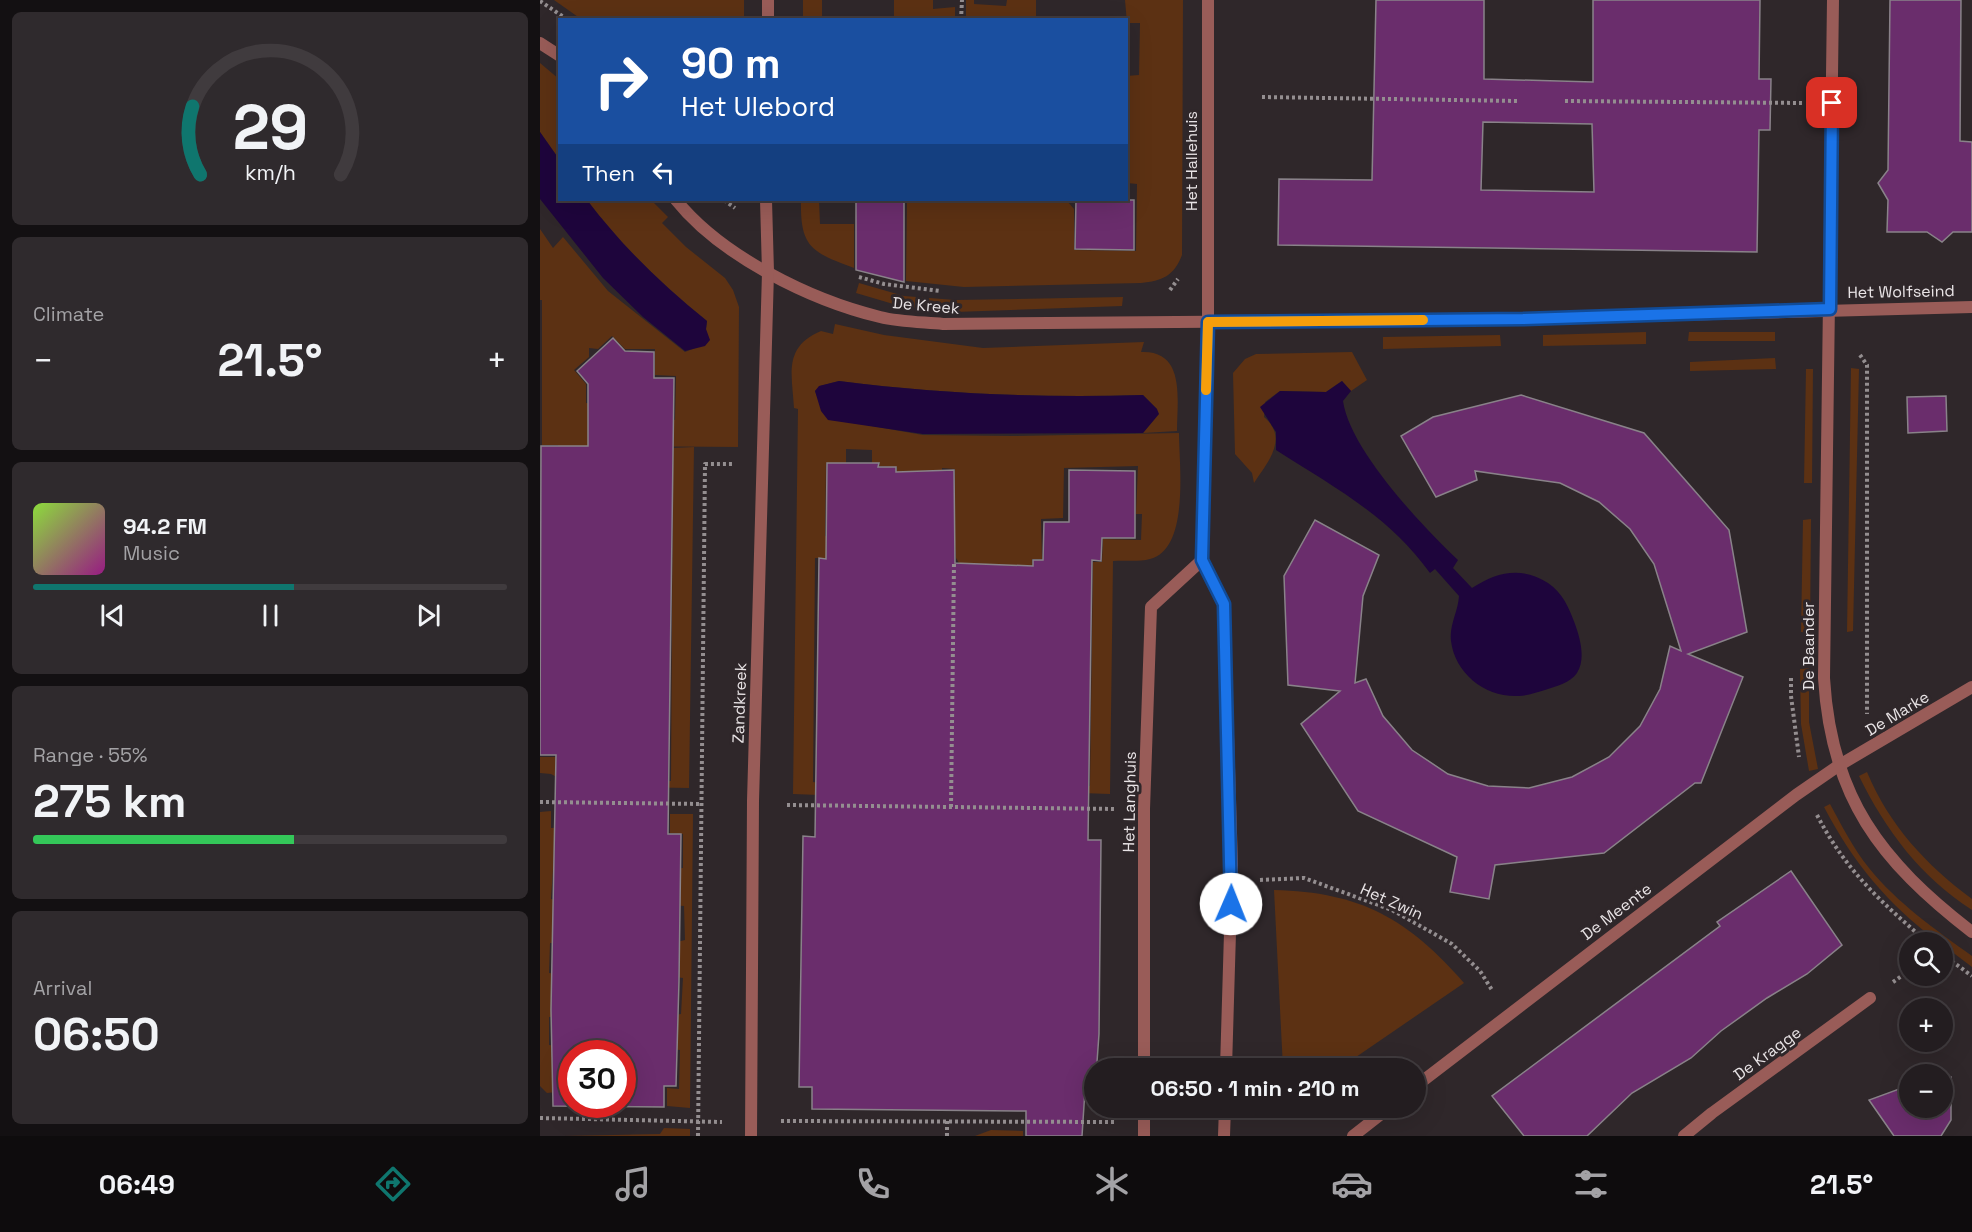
<!DOCTYPE html>
<meta charset="utf-8">
<style>
body{margin:0;font-family:"Space Grotesk",sans-serif;background:#2f2a2d;color:#f1f3f6;height:100vh;display:flex;flex-direction:column;font-size:22px;white-space:nowrap}
*{box-sizing:border-box;margin:0}
p{font-size:20px;color:#a3a2a5}
.icon{flex:none;width:33px;height:33px;fill:none;stroke:currentColor;stroke-width:2;stroke-linecap:round;stroke-linejoin:round}
.map{position:relative;flex:1;overflow:hidden}
.details{display:flex;flex-direction:column;gap:12px;padding:12px;background:#131012;width:540px}
.details>*{flex:none}
.guide{position:absolute;left:18px;top:18px;width:570px;height:183px;border-radius:0px;box-shadow:0 6px 24px #0002,0 0 0 2px #403b3e;background:#1a4fa0;color:#fff;overflow:hidden}
.buttons{position:absolute;left:1359px;top:932px;display:grid;gap:12px}
.buttons a{display:grid;place-items:center;width:54px;height:54px;border-radius:50%;background:#231d20;box-shadow:0 6px 24px #0002,0 0 0 2px #403b3e;font-size:30px}
.speed{position:absolute;left:18px;top:1040px;display:flex;gap:12px;font-size:30px;font-weight:700;text-align:center}
.speed>*{display:grid;place-content:center;width:78px;height:78px;border-radius:50%;background:#231d20;box-shadow:0 6px 24px #0002,0 0 0 2px #403b3e;line-height:1}
.speed .limit{border:9px solid #d22;background:#fff;color:#111}
.pin{position:absolute;display:grid;place-items:center;width:51px;height:51px;color:#fff;margin:-26px;border-radius:12px;box-shadow:0 3px 9px #0006}
.me{position:absolute;width:66px;margin:-33px;rotate:1deg;stroke-linejoin:round;filter:drop-shadow(0 0 4px #0008)}
.turn{display:flex;align-items:center;gap:21px;height:126px;padding:0 24px;font-size:27px}
.turn .icon{width:78px;height:78px;stroke-width:2.5}
.turn b{display:block;font-size:42px;line-height:51px}
.then{display:flex;align-items:center;height:57px;padding:0 24px;background:#0003;gap:12px;font-size:22px}
.big{font-size:45px;font-weight:800;line-height:1.1}
.details .widget{flex:1;display:flex;flex-direction:column;justify-content:center;gap:9px;min-width:0;padding:0 21px;border-radius:9px;background:#2f2a2d}
.details .dial{align-items:center;gap:0}
.dial svg{height:156px;overflow:visible;fill:none;stroke:#403b3e;stroke-width:7;stroke-linecap:round;text-anchor:middle}
.dial text{fill:#f1f3f6;stroke:none}
.song{display:flex;align-items:center;gap:18px}
.cover{width:72px;height:72px;border-radius:9px;background:linear-gradient(135deg,hsl(90 70% 55%),hsl(310 70% 35%))}
.played{height:6px;border-radius:3px;background:linear-gradient(90deg,#0f766e 55%,#403b3e 55%)}
.keys{display:flex;justify-content:space-around;direction:ltr}
.heat{display:flex;justify-content:space-between;align-items:center;font-size:33px;direction:ltr}
.charge{height:9px;border-radius:4px;background:linear-gradient(90deg,#34c759 55%,#403b3e 0)}
.trip{position:absolute;left:544px;top:1058px;width:342px;height:60px;border-radius:30px;background:#231d20;box-shadow:0 6px 24px #0002,0 0 0 2px #403b3e;font-weight:800;line-height:60px;text-align:center}
.tabs{display:flex;height:96px;justify-content:space-around;align-items:center;background:#0e0c0d;color:#a3a2a5}
.tabs .icon{width:42px;height:42px}
.tabs .selected{color:#0f766e}
.tabs b{font-size:27px;color:#f1f3f6}
main{display:flex;flex:1;min-height:0}
.map>svg:first-child{display:block}
</style>
<main>
<section class="details">
<div class="widget dial"><svg viewBox="0 0 100 80">
<path d="M14 69A42 42 0 1 1 86 69"/>
<path d="M14 69A42 42 0 0 1 10 34" stroke="#0f766e"/>
<text x="50" y="56" font-size="32" font-weight="700">29</text>
<text x="50" y="72" font-size="11">km/h</text>
</svg></div>
<div class="widget"><p>Climate</p>
<div class="heat"><a>−</a><b class="big">21.5°</b><a>+</a></div>
</div>
<div class="widget">
<div class="song"><i class="cover"></i><div><b>94.2 FM</b><p>Music</p></div></div>
<div class="played"></div>
<div class="keys"><svg class="icon" aria-label="previous" viewBox="0 0 24 24"><path d="M18 5L8 12l10 7zM5 5v14"/></svg><svg class="icon" aria-label="pause" viewBox="0 0 24 24"><path d="M8 5v14M16 5v14"/></svg><svg class="icon" aria-label="next" viewBox="0 0 24 24"><path d="M6 5l10 7-10 7zM19 5v14"/></svg></div>
</div>
<div class="widget"><p>Range · 55%</p><b class="big">275 km</b><div class="charge"></div></div>
<div class="widget"><p>Arrival</p><b class="big">06:50</b></div>
</section>
<div class="map">
<svg width="1432" height="1136" viewBox="0 0 1432 1136">
<rect width="100%" height="100%" fill="#2f272a"/>
<!-- green -->
<g fill="#5c3113" fill-rule="evenodd">
<polygon points="14,0 204,0 204,19 41,19"/>
<rect x="263" y="0" width="19" height="19"/>
<polygon points="354,0 393,0 393,9 415,7 415,19 354,19"/>
<polygon points="426,0 434,0 434,4 466,6 467,0 496,0 496,19 426,19"/>
<path d="M585,0H643L642,255C634,276 622,281 601,283L424,287L366,281L367,200L527,201L534,209V250L596,251L597,184L587,183L586,76L599,75L600,23H587Z"/>
<polygon points="0,63 19,79 19,159 0,132"/>
<path d="M47,200H111L128,217L122,223L146,247L185,278L193,290L199,307L198,447L71,446L67,780L131,781L133,448L154,447L149,788L34,786L11,774L0,773V757H18L17,713H0V691L16,690L18,641H0V632H17L16,606L0,605V580H17L19,530L0,532V522L20,523L19,495L1,494V471L19,469L18,445H2V261V300H0V229L13,248L23,237L68,291L145,352L155,348L166,329L167,321C122,285 82,246 47,200ZM72,336L85,349H115V375L136,376L135,420L83,404L46,403V384L34,370L49,357V348L58,349Z"/>
<path d="M261,200H279L280,224H314V268C271,252 260,247 261,200Z"/>
<polygon points="319,283 364,296 415,300 583,297 582,306 415,312 360,306 316,293"/>
<path d="M295,324L344,335L443,348L604,342L601,352C646,350 637,400 637,431L603,433L616,417L617,409L603,395C501,398 401,394 299,381L280,386L275,391L279,402L292,419L383,435L472,436L639,433C639,464 650,549 610,559C599,562 585,560 573,561L570,794L541,793L540,785L550,786L553,562H562L563,539L601,540L602,514H596L598,466L524,468L523,518L501,519L502,559H492L487,793L435,585L434,563H419L416,558L414,532L337,558H275L273,782L280,783L279,795L253,794L258,409L254,408C252,374 243,347 281,331L293,334ZM306,449L332,450V463H340L339,466L357,467L356,519L338,538L285,536L286,463H306ZM402,468L415,469V505L402,506Z"/>
<polygon points="1106,332 1106,344 1003,346 1003,335"/>
<polygon points="1149,332 1235,332 1235,341 1148,341"/>
<polygon points="960,335 961,346 843,349 843,337"/>
<path d="M812,352L827,380L811,391L802,381L786,392L740,391L725,402L724,417C749,438 728,462 714,483L712,473L695,454L693,373L705,359L716,354Z"/>
<polygon points="1235,358 1236,369 1150,371 1150,362"/>
<polygon points="1311,368 1319,369 1313,631 1307,632"/>
<polygon points="1266,369 1273,369 1272,483 1264,483"/>
<polygon points="1271,519 1270,633 1261,632 1263,520"/>
<polygon points="1269,668 1269,722 1278,769 1269,771 1261,724 1260,669"/>
<path d="M1327,772C1349,825 1386,865 1432,899V910C1380,876 1346,831 1319,776Z"/>
<path d="M1290,804C1302,826 1313,848 1329,868C1357,903 1396,930 1432,956V967L1403,945L1402,942H1398C1347,903 1314,864 1284,807Z"/>
<polygon points="11,811 11,828 31,827 30,870 13,869 11,899 30,903 28,944 10,943 9,973 29,975 29,1016 9,1017 9,1045 28,1047 27,1091 7,1093 0,1086 0,812"/>
<polygon points="130,814 153,814 150,1108 127,1106 127,1088 139,1089 140,1050 127,1049 128,1016 141,1014 143,978 129,976 129,944 145,940 144,906 131,905 131,869 143,868 143,834 130,833"/>
<path d="M734,890C821,892 868,919 924,983L800,1068H743Z"/>
<polygon points="124,1128 150,1129 150,1136 24,1136 120,1134"/>
<polygon points="451,1130 483,1131 483,1136 435,1136"/>
</g>
<!-- water -->
<g fill="#1e053c">
<path d="M0,132L19,159L20,200H47C82,246 122,285 167,321L166,329L170,340L165,346L145,351L103,317L63,278L0,199Z"/>
<path d="M299,381C401,394 501,398 603,395L617,409L619,414L603,433L383,434L288,420L281,411L275,391L279,386Z"/>
<path d="M802,381L811,391L803,401C810,450 882,526 918,560L913,568L932,588C957,572 981,566 1008,583C1023,593 1029,608 1035,624C1040,638 1046,659 1037,673C1030,683 1017,686 1005,690C997,692 987,696 979,696C946,698 915,674 911,641C909,625 918,612 919,596L895,569L890,573C848,515 795,488 736,450V432L720,407L740,391L786,392Z"/>
</g>
<!-- building -->
<g fill="#6a2d6c" stroke="#898289" stroke-width="1.5" fill-rule="evenodd">
<path d="M836,0H944V79L1053,82V0H1220L1219,79H1231L1230,130H1219L1217,252L738,245L739,179L832,180ZM943,122L1052,124L1054,192L941,190Z"/>
<polygon points="1350,0 1421,0 1420,141 1432,142 1432,232 1413,232 1402,242 1387,232 1347,232 1348,200 1338,183 1348,170"/>
<polygon points="536,200 594,200 594,250 535,249"/>
<polygon points="316,202 364,202 364,282 316,270"/>
<path d="M73,338L85,351L114,352V378H134L128,834H141L139,981L136,1086H124V1107L13,1106L11,1010L16,755H0L1,446H48V384L37,371ZM32,1053H82V1104H32Z"/>
<polygon points="981,395 1104,433 1189,530 1207,632 1148,654 1203,677 1161,783 1155,783 1064,853 955,865 949,899 910,892 917,857 818,811 761,724 800,691 748,685 744,576 775,520 839,555 823,596 815,683 826,679 843,716 872,750 908,774 948,786 989,788 1032,777 1069,757 1100,726 1120,689 1130,646 1141,651 1114,564 1090,529 1059,502 1020,483 935,471 937,480 896,497 861,436 893,417"/>
<polygon points="1406,396 1407,431 1368,433 1367,397"/>
<polygon points="287,463 339,463 338,467 356,467 356,472 414,470 415,563 493,566 493,560 503,560 504,522 529,522 529,470 595,471 595,538 562,538 561,561 552,560 548,840 561,840 559,1034 555,1090 545,1090 542,1136 486,1136 486,1111 272,1109 272,1087 259,1087 263,836 275,837 279,558 286,559"/>
<polygon points="1251,871 1302,945 1267,974 1227,998 1181,1031 1151,1058 1092,1093 1047,1136 984,1136 952,1096 1180,926 1177,922"/>
<polygon points="1411,1077 1411,1120 1401,1136 1354,1136 1329,1100 1370,1085 1370,1107 1402,1107 1402,1078"/>
</g>
<g fill="none" stroke-linecap="round" stroke-linejoin="round">
<!-- path -->
<g stroke="#948e90" stroke-width="4" stroke-dasharray="3 3" stroke-linecap="butt">
<polyline points="0,1 28,20"/>
<polyline points="421,20 422,0"/>
<polyline points="722,97 978,101"/>
<polyline points="1025,101 1262,103"/>
<polyline points="184,200 195,208"/>
<polyline points="319,277 344,284 400,291"/>
<polyline points="630,290 638,279"/>
<polyline points="1320,355 1327,365 1327,714"/>
<polyline points="1251,678 1251,696 1259,757"/>
<polyline points="0,802 162,804"/>
<polyline points="247,805 576,809"/>
<polyline points="411,807 414,562"/>
<path d="M1277,815C1306,871 1340,901 1387,942"/>
<polyline points="720,880 764,878 852,910 912,944 940,971 952,990"/>
<polyline points="1402,954 1432,976"/>
<polyline points="1353,982 1370,970"/>
<polyline points="0,1118 182,1122"/>
<polyline points="241,1121 575,1122"/>
<polyline points="158,1136 165,464 193,464"/>
<polyline points="407,1136 407,1120"/>
</g>
<!-- street -->
<g stroke="#995c58" stroke-width="12">
<path d="M1293,0L1284,678C1291,797 1340,861 1432,932"/>
<polyline points="228,20 228,0"/>
<polyline points="0,43 20,56"/>
<path d="M136,200C181,256 270,300 340,317C360,322 382,322 403,324L983,319L1432,307"/>
<polyline points="662,560 668,322 668,0"/>
<polyline points="604,1068 604,809 611,607 662,560 684,604 692,865 686,1068"/>
<polyline points="876,1086 1256,795 1298,766 1432,687"/>
<polyline points="604,1107 604,1136"/>
<polyline points="211,1136 213,801 228,272 226,200"/>
<polyline points="684,1136 685,1107"/>
<polyline points="813,1136 850,1107"/>
<polyline points="1144,1136 1172,1113 1330,998"/>
</g>
</g>
<g fill="none" stroke-linecap="round" stroke-linejoin="round">
<defs>
<polyline id="route" points="691,904 684,604 662,560 668,322 983,319 1290,309 1292,103"/>
</defs>
<!-- route casing -->
<use href="#route" stroke="#114b97" stroke-width="15"/>
<!-- route -->
<use href="#route" stroke="#1a73e8" stroke-width="10"/>
<!-- slow -->
<polyline stroke="#f59e0b" stroke-width="10" points="666,390 668,322 883,320"/>
</g>
<g text-anchor="middle" stroke-width="6" stroke-linejoin="round" paint-order="stroke">
<!-- street labels -->
<g font-size="16" fill="#e8e3e5" stroke="#2f272a">
<text transform="translate(651 161) rotate(-90)" y="6">Het Hallehuis</text>
<text transform="translate(1361 291) rotate(-1)" y="6">Het Wolfseind</text>
<text transform="translate(386 305) rotate(5)" y="6">De Kreek</text>
<text transform="translate(1268 646) rotate(-90)" y="6">De Baander</text>
<text transform="translate(199 703) rotate(-88)" y="6">Zandkreek</text>
<text transform="translate(1357 713) rotate(-31)" y="6">De Marke</text>
<text transform="translate(589 802) rotate(-89)" y="6">Het Langhuis</text>
<text transform="translate(852 901) rotate(24)" y="6">Het Zwin</text>
<text transform="translate(1076 911) rotate(-37)" y="6">De Meente</text>
<text transform="translate(1227 1053) rotate(-36)" y="6">De Kragge</text>
</g>
</g>
</svg>
<div class="buttons">
<a><svg class="icon" aria-label="search" viewBox="0 0 24 24"><circle cx="10" cy="10" r="6"/><path d="M15 15l6 6"/></svg></a>
<a>+</a>
<a>−</a>
</div>
<div class="speed"><div class="limit">30</div></div>
<div class="pin" style="left:1292px;top:103px;background:#d93025"><svg class="icon" aria-label="arrive" viewBox="0 0 24 24"><path d="M6 21V4h12l-3 4 3 4H6"/></svg></div>
<svg class="me" style="left:691px;top:904px" viewBox="-20 -20 40 40"><circle r="19" fill="#fff"/><path d="M0-13L10 11 0 6-10 11z" fill="#1a73e8"/></svg>
<div class="trip">06:50 · 1 min · 210 m</div>
<div class="guide">
<div class="turn"><svg class="icon" aria-label="right" viewBox="0 0 24 24"><path d="M7 20v-9h11M14 6l5 5-5 5"/></svg><div><b>90 m</b>Het Ulebord</div></div>
<div class="then">Then<svg class="icon" aria-label="left" viewBox="0 0 24 24"><path d="M17 20v-9H6M10 6l-5 5 5 5"/></svg></div>
</div>
</div>
</main>
<nav class="tabs">
<b>06:49</b>
<svg class="icon selected" aria-label="directions" viewBox="0 0 24 24"><path d="M12 3l9 9-9 9-9-9zM9 14v-3h6M13 9l2 2-2 2"/></svg>
<svg class="icon" aria-label="music" viewBox="0 0 24 24"><path d="M9 18V5l10-2v13"/><circle cx="6" cy="18" r="3"/><circle cx="16" cy="16" r="3"/></svg>
<svg class="icon" aria-label="phone" viewBox="0 0 24 24"><path d="M5 4h4l2 5-3 2q2 4 5 5l2-3 5 2v4C11 20 4 13 5 4z"/></svg>
<svg class="icon" aria-label="climate" viewBox="0 0 24 24"><path d="M12 3v18M4 7l16 10M4 17L20 7"/></svg>
<svg class="icon" aria-label="car" viewBox="0 0 24 24"><path d="M5 17H2v-5l4-1 3-4h7l3 4 3 1v5h-3M9 17h6M6 11h13"/><circle cx="7" cy="17" r="2"/><circle cx="17" cy="17" r="2"/></svg>
<svg class="icon" aria-label="filters" viewBox="0 0 24 24"><path d="M4 7h16M4 17h16"/><circle cx="9" cy="7" r="2"/><circle cx="15" cy="17" r="2"/></svg>
<b>21.5°</b>
</nav>
